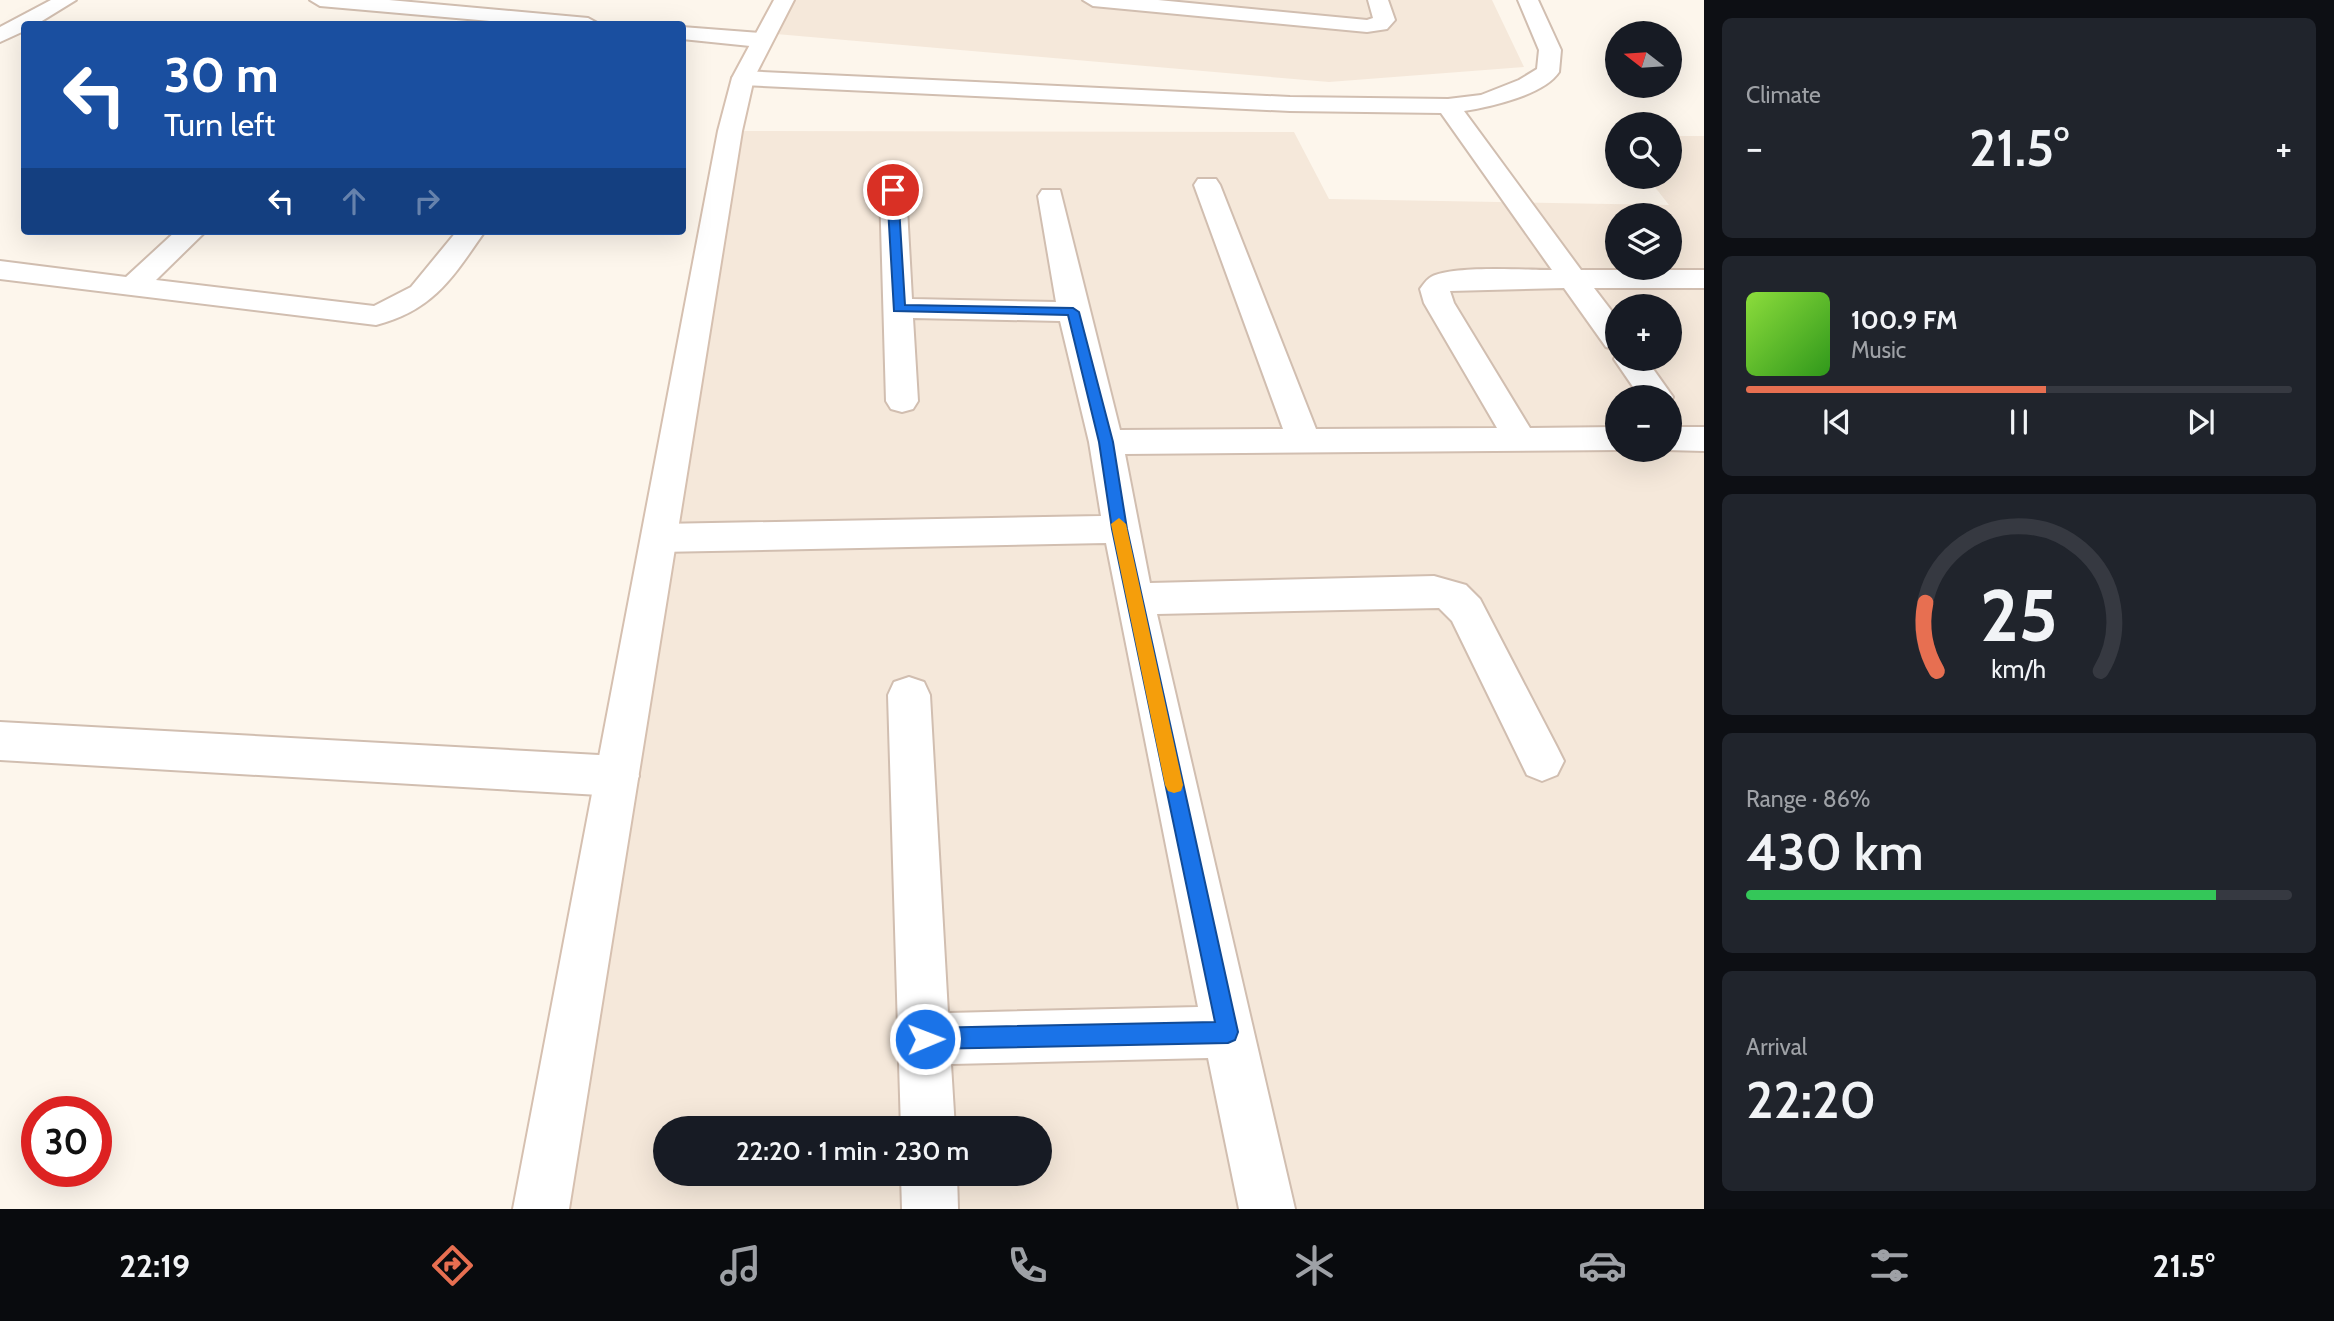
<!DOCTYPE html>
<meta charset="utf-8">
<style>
body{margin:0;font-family:Cabin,sans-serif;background:#20242c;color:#f1f3f6;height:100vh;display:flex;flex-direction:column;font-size:26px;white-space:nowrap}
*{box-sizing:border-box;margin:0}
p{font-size:23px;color:#9ea1a6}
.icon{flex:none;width:38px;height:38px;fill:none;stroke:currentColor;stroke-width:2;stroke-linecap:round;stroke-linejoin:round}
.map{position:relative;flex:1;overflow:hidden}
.sheet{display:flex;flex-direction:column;gap:18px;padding:18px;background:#0d0f14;width:630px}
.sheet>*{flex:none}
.hud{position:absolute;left:21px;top:21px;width:665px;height:214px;border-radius:7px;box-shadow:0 7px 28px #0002;background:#1a4fa0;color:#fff;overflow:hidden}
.needle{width:46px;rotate:287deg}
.tools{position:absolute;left:1605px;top:21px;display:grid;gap:14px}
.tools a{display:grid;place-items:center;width:77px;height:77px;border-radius:50%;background:#171b24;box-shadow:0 7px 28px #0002;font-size:35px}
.speed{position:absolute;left:21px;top:1096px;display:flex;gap:14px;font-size:35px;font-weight:700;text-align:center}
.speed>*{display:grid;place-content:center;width:91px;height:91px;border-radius:50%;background:#171b24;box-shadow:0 7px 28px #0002;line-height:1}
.speed .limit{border:10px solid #d22;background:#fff;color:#111}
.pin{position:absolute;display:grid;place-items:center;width:60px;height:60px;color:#fff;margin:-30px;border:4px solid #fff;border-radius:50%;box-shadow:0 2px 7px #0007}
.me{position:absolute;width:77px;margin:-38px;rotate:89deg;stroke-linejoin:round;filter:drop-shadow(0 0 5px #0008)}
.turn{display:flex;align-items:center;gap:24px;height:147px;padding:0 28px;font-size:32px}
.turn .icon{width:91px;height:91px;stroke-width:2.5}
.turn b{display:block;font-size:49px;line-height:60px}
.lanes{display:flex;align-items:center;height:66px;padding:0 28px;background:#0003;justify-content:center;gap:35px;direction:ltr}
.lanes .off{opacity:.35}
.big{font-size:52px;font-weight:600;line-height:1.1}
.sheet .widget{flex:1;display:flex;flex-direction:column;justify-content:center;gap:10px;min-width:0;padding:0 24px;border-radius:10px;background:#20242c}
.sheet .dial{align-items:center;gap:0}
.dial svg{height:182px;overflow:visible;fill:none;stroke:#363941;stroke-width:7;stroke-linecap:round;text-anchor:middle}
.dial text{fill:#f1f3f6;stroke:none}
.song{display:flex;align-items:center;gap:21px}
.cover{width:84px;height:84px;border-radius:10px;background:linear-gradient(135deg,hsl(90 70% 55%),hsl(110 70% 35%))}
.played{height:7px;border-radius:4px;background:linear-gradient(90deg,#e76f51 55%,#363941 55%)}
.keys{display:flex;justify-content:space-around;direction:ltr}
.heat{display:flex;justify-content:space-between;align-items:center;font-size:38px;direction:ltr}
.charge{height:10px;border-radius:5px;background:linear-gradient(90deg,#34c759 86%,#363941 0)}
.trip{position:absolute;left:653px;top:1116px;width:399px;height:70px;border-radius:35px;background:#171b24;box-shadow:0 7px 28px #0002;font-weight:600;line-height:70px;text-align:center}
.menu{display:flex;height:112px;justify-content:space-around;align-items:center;background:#090b0e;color:#9ea1a6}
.menu .icon{width:49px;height:49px}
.menu .on{color:#e76f51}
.menu b{font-size:32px;color:#f1f3f6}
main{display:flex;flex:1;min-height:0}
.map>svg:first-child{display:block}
</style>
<main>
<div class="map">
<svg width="1704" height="1209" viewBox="0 0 1704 1209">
<rect width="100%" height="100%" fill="#fdf6ec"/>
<!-- residential -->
<g fill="#f5e8da" fill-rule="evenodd">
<polygon points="793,0 1492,0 1524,67 1329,82 776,34"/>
<path d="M730,131L1294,132L1329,199L1669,205L1647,177H1670V136H1704V1209H541ZM1617,215H1670V268H1617ZM1617,306H1670V359H1617ZM1617,397H1670V450H1617ZM665,1129H1040V1174H665Z"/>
</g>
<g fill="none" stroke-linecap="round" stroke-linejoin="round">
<defs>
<g id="street">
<polygon points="51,0 76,0 37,24 24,24 24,31 0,42 0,27"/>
<polygon points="310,0 389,0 588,18 599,24 523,24 320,6"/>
<polygon points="1083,0 1158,0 1367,20 1373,18 1368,0 1388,0 1395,20 1387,29 1367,32 1093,6"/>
<path d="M1518,0H1538L1561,50L1559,72C1544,95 1490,107 1464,111L1581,270H1704V288H1594L1617,318V350L1606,347L1564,288L1450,291L1454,303L1530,428L1617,427V450H1621L1125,454L1150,583L1434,576L1466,585L1480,599L1557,747L1564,761L1557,775L1542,781L1527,775L1452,621L1439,608L1157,614L1295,1209H1239L1208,1058L951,1064L955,1129H901L888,695L894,682L909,677L924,682L930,695L948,1013L1198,1007L1106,543L659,552L646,548L641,538L646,528L659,524L1101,516L1089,442L1060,321L913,318L918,401L913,409L902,412L891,409L886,401L880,190L884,184H902L906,190L912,299L1056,302L1038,196L1042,190H1060L1120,430L1283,429L1194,185L1198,179H1216L1220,185L1316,429L1497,428L1424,303L1420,289C1423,285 1427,279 1431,277C1453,265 1525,270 1552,270L1441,113L1290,111L743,85L732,78L743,71L1290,97L1448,99L1481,95L1519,80L1537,69L1539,50Z"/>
<polygon points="682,27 760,33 771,40 760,47 682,39"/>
<path d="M176,231H206L156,280L374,306L411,287L457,231H485C453,277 434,310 376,325L0,279V261L126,277Z"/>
<polygon points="1617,355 1617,359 1646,359 1673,397 1670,403 1670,397 1640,397 1614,359"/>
<polygon points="1670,427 1704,427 1704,451 1666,450 1670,450"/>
<polygon points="0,722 617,756 632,762 639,776 632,790 617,796 0,760"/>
<polygon points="901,1174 957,1174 958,1209 902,1209"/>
</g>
<polygon id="secondary" points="774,0 794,0 754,78 742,131 569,1209 513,1209 718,131 732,78"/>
</defs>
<!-- street casing -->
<use href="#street" stroke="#d1beb0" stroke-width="4"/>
<!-- secondary casing -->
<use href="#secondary" stroke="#d6c0b0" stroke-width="4"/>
<!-- street -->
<use href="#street" fill="#fff" fill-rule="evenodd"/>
<!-- secondary -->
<use href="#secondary" fill="#fff" fill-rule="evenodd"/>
</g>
<!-- route -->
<polygon fill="#1a73e8" stroke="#114b97" stroke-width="2" points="893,186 898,190 905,305 1073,308 1079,312 1113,442 1127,529 1238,1032 1235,1040 1228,1043 925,1049 917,1046 914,1039 917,1031 925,1028 1215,1022 1112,529 1099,442 1068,315 894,311 887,190"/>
<!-- slow -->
<polygon fill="#f59e0b" points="1119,518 1126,524 1183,785 1181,791 1174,793 1168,791 1165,785 1111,524"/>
</svg>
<div class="tools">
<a><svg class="needle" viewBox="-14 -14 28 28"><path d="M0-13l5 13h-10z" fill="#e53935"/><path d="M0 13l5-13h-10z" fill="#9ea1a6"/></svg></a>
<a><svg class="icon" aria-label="search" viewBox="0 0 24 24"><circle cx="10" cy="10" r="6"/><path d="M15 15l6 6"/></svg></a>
<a><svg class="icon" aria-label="layers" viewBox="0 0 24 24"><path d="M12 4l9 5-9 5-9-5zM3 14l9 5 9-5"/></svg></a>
<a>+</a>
<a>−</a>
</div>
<div class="speed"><div class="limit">30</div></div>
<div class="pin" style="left:893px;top:190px;background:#d93025"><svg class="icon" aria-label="arrive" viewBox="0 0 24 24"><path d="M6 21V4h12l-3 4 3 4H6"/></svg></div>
<svg class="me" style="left:925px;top:1039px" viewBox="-20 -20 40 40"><circle r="17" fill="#1a73e8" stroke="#fff" stroke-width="3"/><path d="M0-11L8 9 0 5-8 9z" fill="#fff"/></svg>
<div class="trip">22:20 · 1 min · 230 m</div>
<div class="hud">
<div class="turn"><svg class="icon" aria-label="left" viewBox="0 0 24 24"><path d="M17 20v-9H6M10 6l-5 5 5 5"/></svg><div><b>30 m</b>Turn left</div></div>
<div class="lanes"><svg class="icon" aria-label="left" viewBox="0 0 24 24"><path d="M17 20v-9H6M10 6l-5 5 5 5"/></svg><svg class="icon off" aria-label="ahead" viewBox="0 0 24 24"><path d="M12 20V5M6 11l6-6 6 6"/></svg><svg class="icon off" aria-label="right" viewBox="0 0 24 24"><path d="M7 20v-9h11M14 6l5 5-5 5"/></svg></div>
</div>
</div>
<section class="sheet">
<div class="widget"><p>Climate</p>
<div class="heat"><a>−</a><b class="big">21.5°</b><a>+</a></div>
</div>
<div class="widget">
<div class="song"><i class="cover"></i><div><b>100.9 FM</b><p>Music</p></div></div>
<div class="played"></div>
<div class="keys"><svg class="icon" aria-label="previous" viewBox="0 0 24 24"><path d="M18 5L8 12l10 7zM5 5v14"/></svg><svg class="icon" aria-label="pause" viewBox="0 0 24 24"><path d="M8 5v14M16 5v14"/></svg><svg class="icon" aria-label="next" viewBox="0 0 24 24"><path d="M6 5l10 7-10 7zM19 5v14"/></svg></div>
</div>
<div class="widget dial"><svg viewBox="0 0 100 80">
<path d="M14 69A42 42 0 1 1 86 69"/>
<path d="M14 69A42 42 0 0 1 9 39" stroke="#e76f51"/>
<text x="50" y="56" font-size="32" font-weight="700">25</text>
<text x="50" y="72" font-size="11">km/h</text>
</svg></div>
<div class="widget"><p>Range · 86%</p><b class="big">430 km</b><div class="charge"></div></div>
<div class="widget"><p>Arrival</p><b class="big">22:20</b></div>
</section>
</main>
<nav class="menu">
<b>22:19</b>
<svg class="icon on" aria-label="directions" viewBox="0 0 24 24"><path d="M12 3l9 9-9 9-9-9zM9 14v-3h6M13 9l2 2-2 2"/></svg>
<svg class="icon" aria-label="music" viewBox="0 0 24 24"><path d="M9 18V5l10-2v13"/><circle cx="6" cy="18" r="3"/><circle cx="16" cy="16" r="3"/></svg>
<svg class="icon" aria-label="phone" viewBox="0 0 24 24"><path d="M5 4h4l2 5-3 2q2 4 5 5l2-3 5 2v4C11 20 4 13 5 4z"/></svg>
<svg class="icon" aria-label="climate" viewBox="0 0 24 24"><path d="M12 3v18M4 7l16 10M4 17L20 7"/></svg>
<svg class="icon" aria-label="car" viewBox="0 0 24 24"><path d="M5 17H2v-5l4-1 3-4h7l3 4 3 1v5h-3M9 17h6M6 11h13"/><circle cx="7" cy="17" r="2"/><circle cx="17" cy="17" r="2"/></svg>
<svg class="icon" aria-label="filters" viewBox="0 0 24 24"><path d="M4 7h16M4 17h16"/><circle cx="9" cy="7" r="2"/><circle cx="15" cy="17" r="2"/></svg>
<b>21.5°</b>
</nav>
